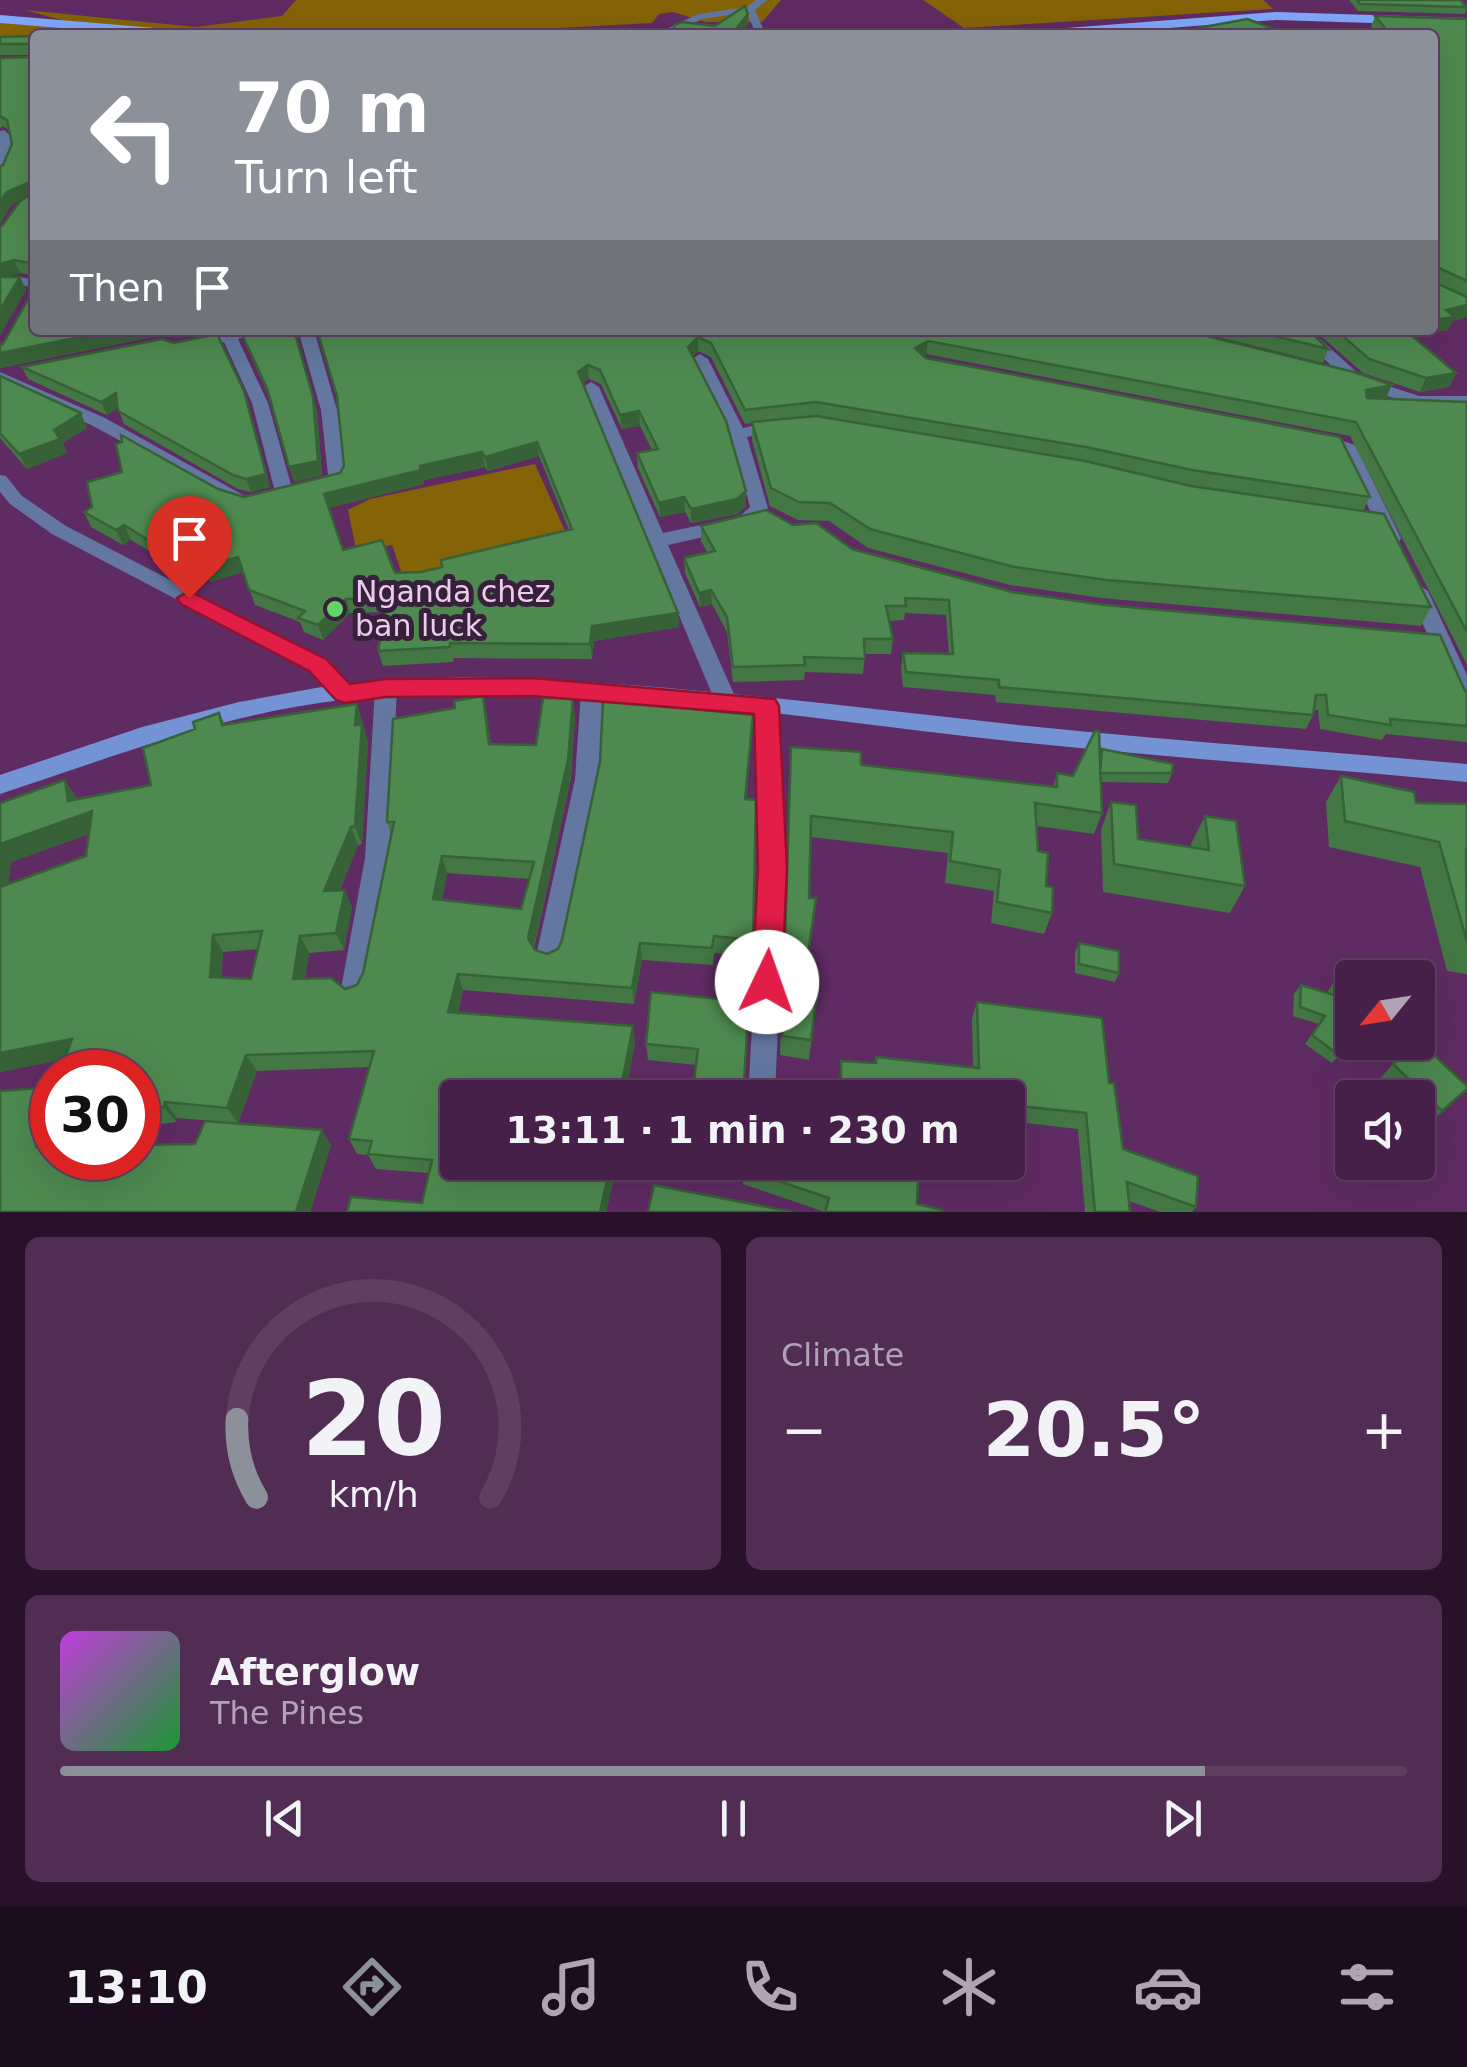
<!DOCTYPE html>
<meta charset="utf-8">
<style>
body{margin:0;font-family:"DejaVu Sans",sans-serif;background:#512d54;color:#f1f3f6;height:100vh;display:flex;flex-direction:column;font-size:38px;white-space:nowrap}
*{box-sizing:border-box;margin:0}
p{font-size:32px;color:#b0a3b5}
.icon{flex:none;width:55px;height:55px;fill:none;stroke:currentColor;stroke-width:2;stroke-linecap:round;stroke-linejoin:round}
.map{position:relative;height:1212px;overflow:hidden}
.sheet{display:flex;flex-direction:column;gap:25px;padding:25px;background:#271229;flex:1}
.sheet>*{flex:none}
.guide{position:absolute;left:30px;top:30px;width:1408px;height:305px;border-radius:10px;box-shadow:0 10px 40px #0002,0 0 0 2px #5f3e62;background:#8c9099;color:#fff;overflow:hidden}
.needle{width:65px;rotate:240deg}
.fabs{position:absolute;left:1335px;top:960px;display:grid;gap:20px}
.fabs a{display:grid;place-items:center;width:100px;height:100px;border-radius:10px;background:#47204a;box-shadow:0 10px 40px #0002,0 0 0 2px #5f3e62;font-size:50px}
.speed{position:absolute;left:30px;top:1050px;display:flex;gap:20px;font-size:50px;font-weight:700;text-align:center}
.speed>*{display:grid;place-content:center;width:130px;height:130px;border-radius:50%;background:#47204a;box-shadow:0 10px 40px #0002,0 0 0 2px #5f3e62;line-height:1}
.speed .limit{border:15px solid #d22;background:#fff;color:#111}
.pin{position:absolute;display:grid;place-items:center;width:85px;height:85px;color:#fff;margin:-102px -42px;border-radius:50% 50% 50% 0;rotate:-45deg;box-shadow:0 0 10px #0007}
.pin .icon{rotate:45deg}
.me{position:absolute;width:110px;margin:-55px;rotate:3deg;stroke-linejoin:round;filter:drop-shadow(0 0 8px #0008)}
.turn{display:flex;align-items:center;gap:35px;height:210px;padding:0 40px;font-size:45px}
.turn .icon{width:130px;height:130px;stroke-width:2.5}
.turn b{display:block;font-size:70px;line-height:85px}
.then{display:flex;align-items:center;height:95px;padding:0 40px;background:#0003;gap:20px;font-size:38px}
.big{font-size:75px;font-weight:600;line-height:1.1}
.sheet .card{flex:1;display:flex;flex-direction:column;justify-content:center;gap:15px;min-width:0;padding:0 35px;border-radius:15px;background:#512d54}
.sheet .dial{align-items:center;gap:0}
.dial svg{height:260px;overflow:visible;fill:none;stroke:#5f3e62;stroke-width:7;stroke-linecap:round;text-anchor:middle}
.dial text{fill:#f1f3f6;stroke:none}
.song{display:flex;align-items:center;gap:30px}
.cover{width:120px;height:120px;border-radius:15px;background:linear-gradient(135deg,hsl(290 70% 55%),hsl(130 70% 35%))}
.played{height:10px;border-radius:5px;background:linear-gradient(90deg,#8c9099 85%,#5f3e62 85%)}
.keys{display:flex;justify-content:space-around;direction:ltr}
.heat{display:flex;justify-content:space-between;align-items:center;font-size:55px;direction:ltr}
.sheet .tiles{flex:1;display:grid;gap:25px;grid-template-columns:1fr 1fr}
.card:last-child{grid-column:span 2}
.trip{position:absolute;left:440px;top:1080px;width:585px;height:100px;border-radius:10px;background:#47204a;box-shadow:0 10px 40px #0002,0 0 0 2px #5f3e62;font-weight:600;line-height:100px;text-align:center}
.menu{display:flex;height:160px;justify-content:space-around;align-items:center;background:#1c0d1e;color:#b0a3b5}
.menu .icon{width:70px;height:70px}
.menu .selected{color:#8c9099}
.menu b{font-size:45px;color:#f1f3f6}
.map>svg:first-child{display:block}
</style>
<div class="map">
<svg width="1467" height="1212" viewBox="0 0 1467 1212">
<rect width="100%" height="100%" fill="#5f2b63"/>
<!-- green -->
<g fill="#856307">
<polygon points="296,0 781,0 762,22 705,22 673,12 659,14 652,23 428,35 35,35 35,43 0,45 0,23 65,21 25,10 196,27 282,16"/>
<polygon points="923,0 1263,0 1273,9 964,28"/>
<polygon points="535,464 570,542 407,584 375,578 401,571 392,545 357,553 348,510 370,499"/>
</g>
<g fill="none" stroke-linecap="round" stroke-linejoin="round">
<!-- street -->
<g fill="#6377a0" fill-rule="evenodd">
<polygon points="756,0 767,0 755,10 766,35 756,35 747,12 703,19 667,35 654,35 698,14 747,7"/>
<path d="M4,130C20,141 15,169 0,180V131Z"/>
<polygon points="21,277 35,280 35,288 21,285 0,288 0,280"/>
<polygon points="239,330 268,330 238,339 268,403 293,492 290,496 284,498 275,492 252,403 224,342 194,349 186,344 189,341"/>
<polygon points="298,330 314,330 337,410 346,475 341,485 320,493 311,487 328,475 321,410"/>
<polygon points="1293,330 1310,330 1361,376 1362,380 1373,381 1419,396 1467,396 1467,406 1417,406 1361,387 1360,383 1349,382"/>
<polygon points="700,354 708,359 743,428 775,421 783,426 781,430 747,437 768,508 752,526 668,545 737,701 734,707 718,707 715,701 583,387 591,382 599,387 663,533 739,517 750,507 730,434 692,359"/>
<polygon points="0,372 105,418 252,500 249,504 237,504 93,426 0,383"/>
<polygon points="1319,433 1355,445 1401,538 1399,542 1385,542 1342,452 1310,438"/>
<polygon points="0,475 6,476 22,496 66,526 325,660 353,688 356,694 353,700 337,700 311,670 52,534 10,504 0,492"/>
<polygon points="1418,584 1428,591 1467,675 1467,706 1459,704 1456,698 1408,591"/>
<polygon points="386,680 394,682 397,688 389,858 367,989 363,998 354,1002 345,998 341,989 365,858 375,688 378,682"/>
<polygon points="592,683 600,685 603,691 599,779 562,956 558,964 549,968 540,964 536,956 575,779 581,691 584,685"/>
<polygon points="766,697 774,699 777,705 785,868 775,1095 748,1098 761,868 755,705 758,699"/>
</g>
<!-- secondary -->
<path fill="#7493d4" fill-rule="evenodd" d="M461,677C651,680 839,706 1028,726C1174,741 1321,751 1467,764V782C1299,766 1131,755 964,736C758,712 548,677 341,700C222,714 113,757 0,794V775L142,727L239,702L338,684Z"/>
<!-- primary -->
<g fill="#80a7fb" fill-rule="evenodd">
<polygon points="1276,12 1467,18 1467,26 1276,20 1075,35 1021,35 1027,31"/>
<polygon points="0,15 191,31 197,35 147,35 0,23"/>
</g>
</g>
<!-- wall -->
<g fill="#437744" fill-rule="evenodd">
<polygon points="1349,0 1460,0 1467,7 1465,14 1358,11"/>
<polygon points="1375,16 1467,19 1467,317 1453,321 1448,330 1412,336 1456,373 1449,387 1420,392 1363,373 1314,330 1432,330 1432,35 1378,35 1371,27"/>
<polygon points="35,36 35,330 219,330 179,338 167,334 0,368 0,345 3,344 32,292 31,275 20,273 6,277 20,277 26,290 0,335 2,226 22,200 12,204 0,224 0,166 3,165 12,144 9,130 3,126 0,128 0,58 33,57 33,55 0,55 0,37"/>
<polygon points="239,330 295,330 317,411 322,475 294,482 270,398"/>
<path d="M317,330H1182L1392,385L1386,399L1467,402V665L1350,436L926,354L924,356L926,358L1370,497L1363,511L1431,607L1421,626L1101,598L1010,585L868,548L829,521L798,520L770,506L752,440V423L745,424L711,357L698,351L693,356L746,491V506L737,514L691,523L685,512L660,517L638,468L637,453L652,450L640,426L622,429L601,384L589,379L583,383L678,613L679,627L594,641L592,659L454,658L453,662L383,666L378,651L386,612L350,613L323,640L304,632L300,622L255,605L243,572L210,582L201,559L187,568L172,559L168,562L131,540L123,545L91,527L84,512L218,489L244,497L340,473L344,466L337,397ZM539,456L569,530L442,567L421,572L395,573L343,550L328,508L424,484V480L485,467L488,471Z"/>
<polygon points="1190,330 1309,330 1328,349 1323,363"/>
<polygon points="22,367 248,404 270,487 251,492 238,489 124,424 118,408 107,415 28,379"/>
<polygon points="0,376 87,428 63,443 67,453 27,469 0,438"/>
<polygon points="793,525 852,549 1012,592 1467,691 1467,742 1386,734 1382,740 1320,729 1318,710 1314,710 1313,715 1306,729 996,702 995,695 903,687 901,668 903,653 949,654 946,615 905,613 904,620 889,621 893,639 891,654 865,654 863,674 805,672 804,680 733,682 727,632 712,604 700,607 685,573 684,558 708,553 701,541 701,526"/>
<path d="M483,696L491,744L536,745L575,717L571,778L534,949L547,954L558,949L753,715L746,799L756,800L752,957L714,953L713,965L642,960L634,1004L463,990L458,1013L633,1026L635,1042L625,1098H458V1162H666L665,1169L617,1164L606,1212H347L422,1203L429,1173L376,1169L368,1155L357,1154L349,1139L369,1067L257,1071L238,1123L177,1118L176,1122L138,1127V1072L65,1059L0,1072V803L77,799L151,785L195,729L219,713L225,724L357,704L368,742L362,844L358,845L340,890L352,907L344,950L309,953L305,979L345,989L357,985L363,973L391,833L387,822L455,708ZM89,834L86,856L8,884L11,862ZM447,873L529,879L521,909L442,900ZM258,949L251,979L221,977L223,952Z"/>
<polygon points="791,747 861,765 1053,787 1057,773 1073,776 1100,755 1102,749 1172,773 1168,783 1101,782 1102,813 1094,834 1037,826 1038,851 1052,913 1044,934 991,923 994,891 945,883 948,853 811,837 809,898 814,919 809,954 812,955 809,985 818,986 809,1060 780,1055"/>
<polygon points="1341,776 1416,803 1467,804 1467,974 1447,971 1420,867 1329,847 1326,802"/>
<polygon points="1111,802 1138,839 1192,847 1191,844 1205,816 1245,886 1230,913 1103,892 1101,830"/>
<polygon points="1079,943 1119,973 1115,982 1075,973 1075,952"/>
<polygon points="1334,982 1352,985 1339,1055 1332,1063 1305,1044 1319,1024 1293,1016 1294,994 1301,985 1328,993 1328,991"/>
<polygon points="651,992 744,1098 696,1065 648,1060 646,1044"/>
<polygon points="977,1002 1109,1083 1123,1149 1196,1207 1192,1212 1160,1212 1129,1201 1130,1212 1085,1212 1078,1129 1008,1121 1008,1098 838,1098 841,1061 875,1063 876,1057 973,1068 972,1019"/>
<polygon points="1393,1064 1452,1104 1425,1127 1418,1119 1418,1098 1395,1098 1378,1081"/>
<polygon points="52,1087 52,1139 50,1139 51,1147 331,1145 310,1212 0,1212 0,1091"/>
<polygon points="681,1162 740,1162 734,1181"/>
<polygon points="743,1169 917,1204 825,1212 743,1184"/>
</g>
<!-- shaded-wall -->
<g fill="#376137">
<polygon points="748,14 748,25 740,35 731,35"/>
<polygon points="32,181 35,195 12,204 0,224 0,202 7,192"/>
<polygon points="14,260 20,273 0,279 0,264"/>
<polygon points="20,277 26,290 0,335 0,310"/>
<polygon points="1467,305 1467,317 1453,321 1448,330 1393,338 1397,330 1432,330 1432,320 1446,310"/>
<polygon points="115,330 166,330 167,334 0,368 0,353"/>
<polygon points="176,330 219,330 179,338"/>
<polygon points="294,330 317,411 322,475 294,482 289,467"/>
<polygon points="698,337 698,351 689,361 688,347"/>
<polygon points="928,341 926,354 913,362 915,348"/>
<polygon points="588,365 589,379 579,386 578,372"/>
<polygon points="1456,373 1449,387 1420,392 1426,378"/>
<polygon points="1392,385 1385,399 1360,404 1366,390"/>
<polygon points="244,391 270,487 251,492 246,479"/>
<polygon points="116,393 122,406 107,415 101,402"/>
<polygon points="639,411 640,426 622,429 620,415"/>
<polygon points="81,413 87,428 63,443 67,453 27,469 19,454"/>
<polygon points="537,442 539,456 488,471 485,457"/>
<polygon points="482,452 485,467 424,480 424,484 328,508 324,494 420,466"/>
<polygon points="746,491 746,506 737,514 691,523 691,509"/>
<polygon points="684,497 685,512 660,517 659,503"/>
<polygon points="124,525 131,540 123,545 116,530"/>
<polygon points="198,543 204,558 187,568 181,554"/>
<polygon points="166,545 172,559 168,562 161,548"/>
<polygon points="238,557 243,572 210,582 203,567"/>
<polygon points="711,590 712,604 700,607 699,593"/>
<polygon points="346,599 350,613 323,640 318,625"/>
<polygon points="678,613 679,627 594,641 592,659 590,644 592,626"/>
<polygon points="483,696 487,714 493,762 489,744"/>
<polygon points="573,698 575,717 571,778 532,955 528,938"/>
<polygon points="357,704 368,742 362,844 355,826"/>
<polygon points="753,715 752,733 745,817 745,799"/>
<polygon points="65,780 77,798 92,811 103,829 11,862 5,908 0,902 0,844 68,801"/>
<polygon points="351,827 358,845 332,909 324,891"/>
<polygon points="442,856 447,873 438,916 433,899"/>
<polygon points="345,890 352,907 344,950 336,933"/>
<polygon points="213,935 223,952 220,993 210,977"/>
<polygon points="300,936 309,953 302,996 293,979"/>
<polygon points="640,943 642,960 634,1004 632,988"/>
<polygon points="458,974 463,990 453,1028 448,1012"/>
<polygon points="633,1026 635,1042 625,1098 619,1098"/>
<polygon points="72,1039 85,1055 0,1072 0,1053"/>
<polygon points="246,1055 257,1071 238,1123 227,1108"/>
<polygon points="1467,1089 1452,1104 1425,1127 1442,1111"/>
<polygon points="165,1102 177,1118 176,1122 164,1107"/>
<polygon points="35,1124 50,1139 52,1162 36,1147"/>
<polygon points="322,1130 331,1145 310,1212 296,1212"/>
<polygon points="611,1162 616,1162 617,1164 606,1212 600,1212"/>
<polygon points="735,1162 740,1162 734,1181 734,1166"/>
</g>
<!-- building -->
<g fill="#4e8a4f" stroke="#376137" stroke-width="2.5" fill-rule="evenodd">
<polygon points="1357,0 1460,0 1467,7 1360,4"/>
<polygon points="745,6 748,14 731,35 673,35 674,25 682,22 715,26"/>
<polygon points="1375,16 1467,19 1467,281 1435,266 1436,283 1467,297 1467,305 1446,310 1455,317 1432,320 1432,35 1391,35"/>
<polygon points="1247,19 1291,35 1161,35"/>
<polygon points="540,32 542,35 514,35 515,33"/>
<polygon points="35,36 35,330 115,330 0,353 0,345 3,344 32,292 30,263 14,260 0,264 0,227 2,226 20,201 33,193 32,181 7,192 0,202 0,166 3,165 12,144 7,120 0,116 0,58 33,57 31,44 0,44 0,37"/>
<polygon points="0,277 20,277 0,310"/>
<polygon points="240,330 294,330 313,397 318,461 289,467 267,388"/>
<path d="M317,330H1182L1354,372L1392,385L1366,390L1367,398L1467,402V632L1356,422L928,341L915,348L926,358L1340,437L1370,497L1192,470L1086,447L816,402L745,410L711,343L698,337L688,347L726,421L746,491L737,499L691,509L684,497L659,503L637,453L658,449L639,411L620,415L600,370L588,365L578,372L678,613L592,626L590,644L450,643V647L378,651L388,598L346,599L318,625L298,618L305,611L249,590L238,557L203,567L198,543L181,554L166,545L161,548L124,525L116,530L84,512L92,507L87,482L122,472L116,444L122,442L121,435L218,489L244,497L340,473L344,466L337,396ZM537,442L572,529L441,560L442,567L421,572L395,573L382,540L343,550L324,494L421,470L420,466L482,452L485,457Z"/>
<polygon points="1250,330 1309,330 1328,349"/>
<polygon points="1336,330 1405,330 1456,373 1426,378 1369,359"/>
<polygon points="217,334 244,391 266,474 246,479 233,475 118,411 116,393 101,402 22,367 162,339 174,343"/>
<polygon points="0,376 81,413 54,430 60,439 19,454 0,433"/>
<polygon points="816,416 1085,461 1191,486 1384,514 1431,607 1107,580 1014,567 870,529 830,503 799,502 771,488 752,422"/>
<polygon points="766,510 793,525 816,523 852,549 1012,592 1105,605 1440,635 1465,691 1467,691 1467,726 1390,719 1391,725 1328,715 1326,695 1316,695 1313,715 999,687 999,680 906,672 903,653 953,654 949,600 905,598 906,606 886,606 893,639 864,639 865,659 804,657 805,665 733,667 727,617 711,590 699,593 684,558 715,551 701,526"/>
<path d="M483,696L489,744L536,745L543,698H573L568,760L528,938L535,950L547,954L558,949L562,940L600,762L603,700L753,715L745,799L756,800L753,940L714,936L712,948L640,943L632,988L458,974L448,1012L633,1026L619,1098H458V1162H611L600,1212H347L351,1197L422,1203L432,1160L368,1154L372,1141L349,1139L374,1051L246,1055L227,1108L165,1102L164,1107L138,1110V1072H60L72,1039L0,1053V887L86,856L92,811L0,844V803L65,780L68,801L151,785L143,748L195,729L193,722L219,713L222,725L357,704L355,725L362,724L355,826L351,827L324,891L345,890L336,933L300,936L293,979L331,978L345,989L357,985L363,973L394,822H387L393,719L455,708L454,701ZM442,856L534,862L521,909L433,899ZM262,931L251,979L210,977L213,935Z"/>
<polygon points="1095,731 1099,731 1102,813 1035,803 1038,851 1048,853 1046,886 1053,887 1052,913 997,902 1000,870 950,861 953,832 811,816 809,898 816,898 808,954 812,955 806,985 818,986 811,1040 782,1036 791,747 861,752 861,765 1057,787 1057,773 1073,776"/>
<polygon points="1102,749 1173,764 1172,773 1100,773"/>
<polygon points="1341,776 1414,792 1416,803 1467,804 1467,850 1466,850 1467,942 1439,842 1345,821"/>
<polygon points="1111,802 1136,805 1138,839 1209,850 1205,816 1236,821 1245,886 1114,864"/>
<polygon points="1079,943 1119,951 1119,973 1079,964"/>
<polygon points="1334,982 1352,985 1352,1035 1339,1055 1312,1035 1325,1016 1300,1007 1301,985 1337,996"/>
<polygon points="651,992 749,1002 743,1098 692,1098 698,1049 646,1044"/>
<polygon points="977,1002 1102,1018 1109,1083 1114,1083 1123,1149 1198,1176 1196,1207 1127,1182 1130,1212 1095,1212 1086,1113 1008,1105 1008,1098 938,1098 841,1087 841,1061 876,1063 876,1057 979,1068"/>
<polygon points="1420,1042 1467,1086 1467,1089 1442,1111 1393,1064"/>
<polygon points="52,1087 52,1121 35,1124 36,1147 52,1147 52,1158 138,1158 138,1145 195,1144 205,1121 322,1130 296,1212 0,1212 0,1091"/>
<polygon points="745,1162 776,1162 819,1170 820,1162 826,1162 918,1181 917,1204 942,1210 942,1212 825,1212 829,1198 743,1169"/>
<polygon points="654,1185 793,1212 648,1212"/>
</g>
<!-- route -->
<polygon fill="#e11d48" stroke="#92132f" stroke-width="2.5" points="189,591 326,659 350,684 386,679 532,678 775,699 779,706 787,868 782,982 777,991 767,996 756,991 752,982 758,868 754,714 532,696 386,697 345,703 336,700 309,671 181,604 177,598"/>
<!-- markers -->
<circle fill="#63d468" stroke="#372039" stroke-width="4" cx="335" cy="609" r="10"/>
<g text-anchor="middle" stroke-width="10" stroke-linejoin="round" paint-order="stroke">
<!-- poi labels -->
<g font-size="30" fill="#eaccec" stroke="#372039" text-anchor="start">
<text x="355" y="602">Nganda chez<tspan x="355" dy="34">ban luck</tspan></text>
</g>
</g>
</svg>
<div class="fabs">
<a><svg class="needle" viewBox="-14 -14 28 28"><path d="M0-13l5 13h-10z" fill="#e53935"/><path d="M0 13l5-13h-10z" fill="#b0a3b5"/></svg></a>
<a><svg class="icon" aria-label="sound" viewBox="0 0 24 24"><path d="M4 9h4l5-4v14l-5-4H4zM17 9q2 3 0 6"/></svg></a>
</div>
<div class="speed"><div class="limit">30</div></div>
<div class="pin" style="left:189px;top:598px;background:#d93025"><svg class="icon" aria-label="arrive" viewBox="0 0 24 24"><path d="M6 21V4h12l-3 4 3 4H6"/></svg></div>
<svg class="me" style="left:767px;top:982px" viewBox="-20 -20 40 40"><circle r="19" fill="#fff"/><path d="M0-13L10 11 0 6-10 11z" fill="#e11d48"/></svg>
<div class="trip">13:11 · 1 min · 230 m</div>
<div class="guide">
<div class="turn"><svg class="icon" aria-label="left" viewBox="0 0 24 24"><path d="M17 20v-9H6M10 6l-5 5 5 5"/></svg><div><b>70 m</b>Turn left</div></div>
<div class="then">Then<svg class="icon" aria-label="arrive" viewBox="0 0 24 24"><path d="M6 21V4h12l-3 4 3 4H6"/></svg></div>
</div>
</div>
<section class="sheet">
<div class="tiles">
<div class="card dial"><svg viewBox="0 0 100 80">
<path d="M14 69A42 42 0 1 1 86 69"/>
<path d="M14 69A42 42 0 0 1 8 45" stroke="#8c9099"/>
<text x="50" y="56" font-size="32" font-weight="700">20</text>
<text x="50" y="72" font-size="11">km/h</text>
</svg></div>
<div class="card"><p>Climate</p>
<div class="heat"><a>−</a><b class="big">20.5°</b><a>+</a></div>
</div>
<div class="card">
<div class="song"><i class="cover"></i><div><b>Afterglow</b><p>The Pines</p></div></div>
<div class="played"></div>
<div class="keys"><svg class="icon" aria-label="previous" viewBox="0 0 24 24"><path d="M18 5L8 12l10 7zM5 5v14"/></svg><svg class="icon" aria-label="pause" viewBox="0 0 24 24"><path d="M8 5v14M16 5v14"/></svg><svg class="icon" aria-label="next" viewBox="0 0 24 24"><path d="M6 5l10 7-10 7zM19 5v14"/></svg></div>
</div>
</div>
</section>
<nav class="menu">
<b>13:10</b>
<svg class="icon selected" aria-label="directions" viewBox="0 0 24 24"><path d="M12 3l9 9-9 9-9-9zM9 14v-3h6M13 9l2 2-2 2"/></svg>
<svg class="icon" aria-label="music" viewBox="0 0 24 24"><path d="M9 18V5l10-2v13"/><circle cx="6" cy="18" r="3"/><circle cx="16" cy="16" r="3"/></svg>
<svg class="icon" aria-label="phone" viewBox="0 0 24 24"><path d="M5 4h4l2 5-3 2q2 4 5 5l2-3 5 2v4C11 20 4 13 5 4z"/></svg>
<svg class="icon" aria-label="climate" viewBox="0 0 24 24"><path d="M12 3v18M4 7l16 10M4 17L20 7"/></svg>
<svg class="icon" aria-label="car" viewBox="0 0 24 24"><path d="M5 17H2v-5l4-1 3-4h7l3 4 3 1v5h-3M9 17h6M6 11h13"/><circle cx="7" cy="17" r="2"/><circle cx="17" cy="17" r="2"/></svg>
<svg class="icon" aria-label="filters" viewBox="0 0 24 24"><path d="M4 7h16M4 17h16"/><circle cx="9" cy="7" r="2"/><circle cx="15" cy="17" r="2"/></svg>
</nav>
